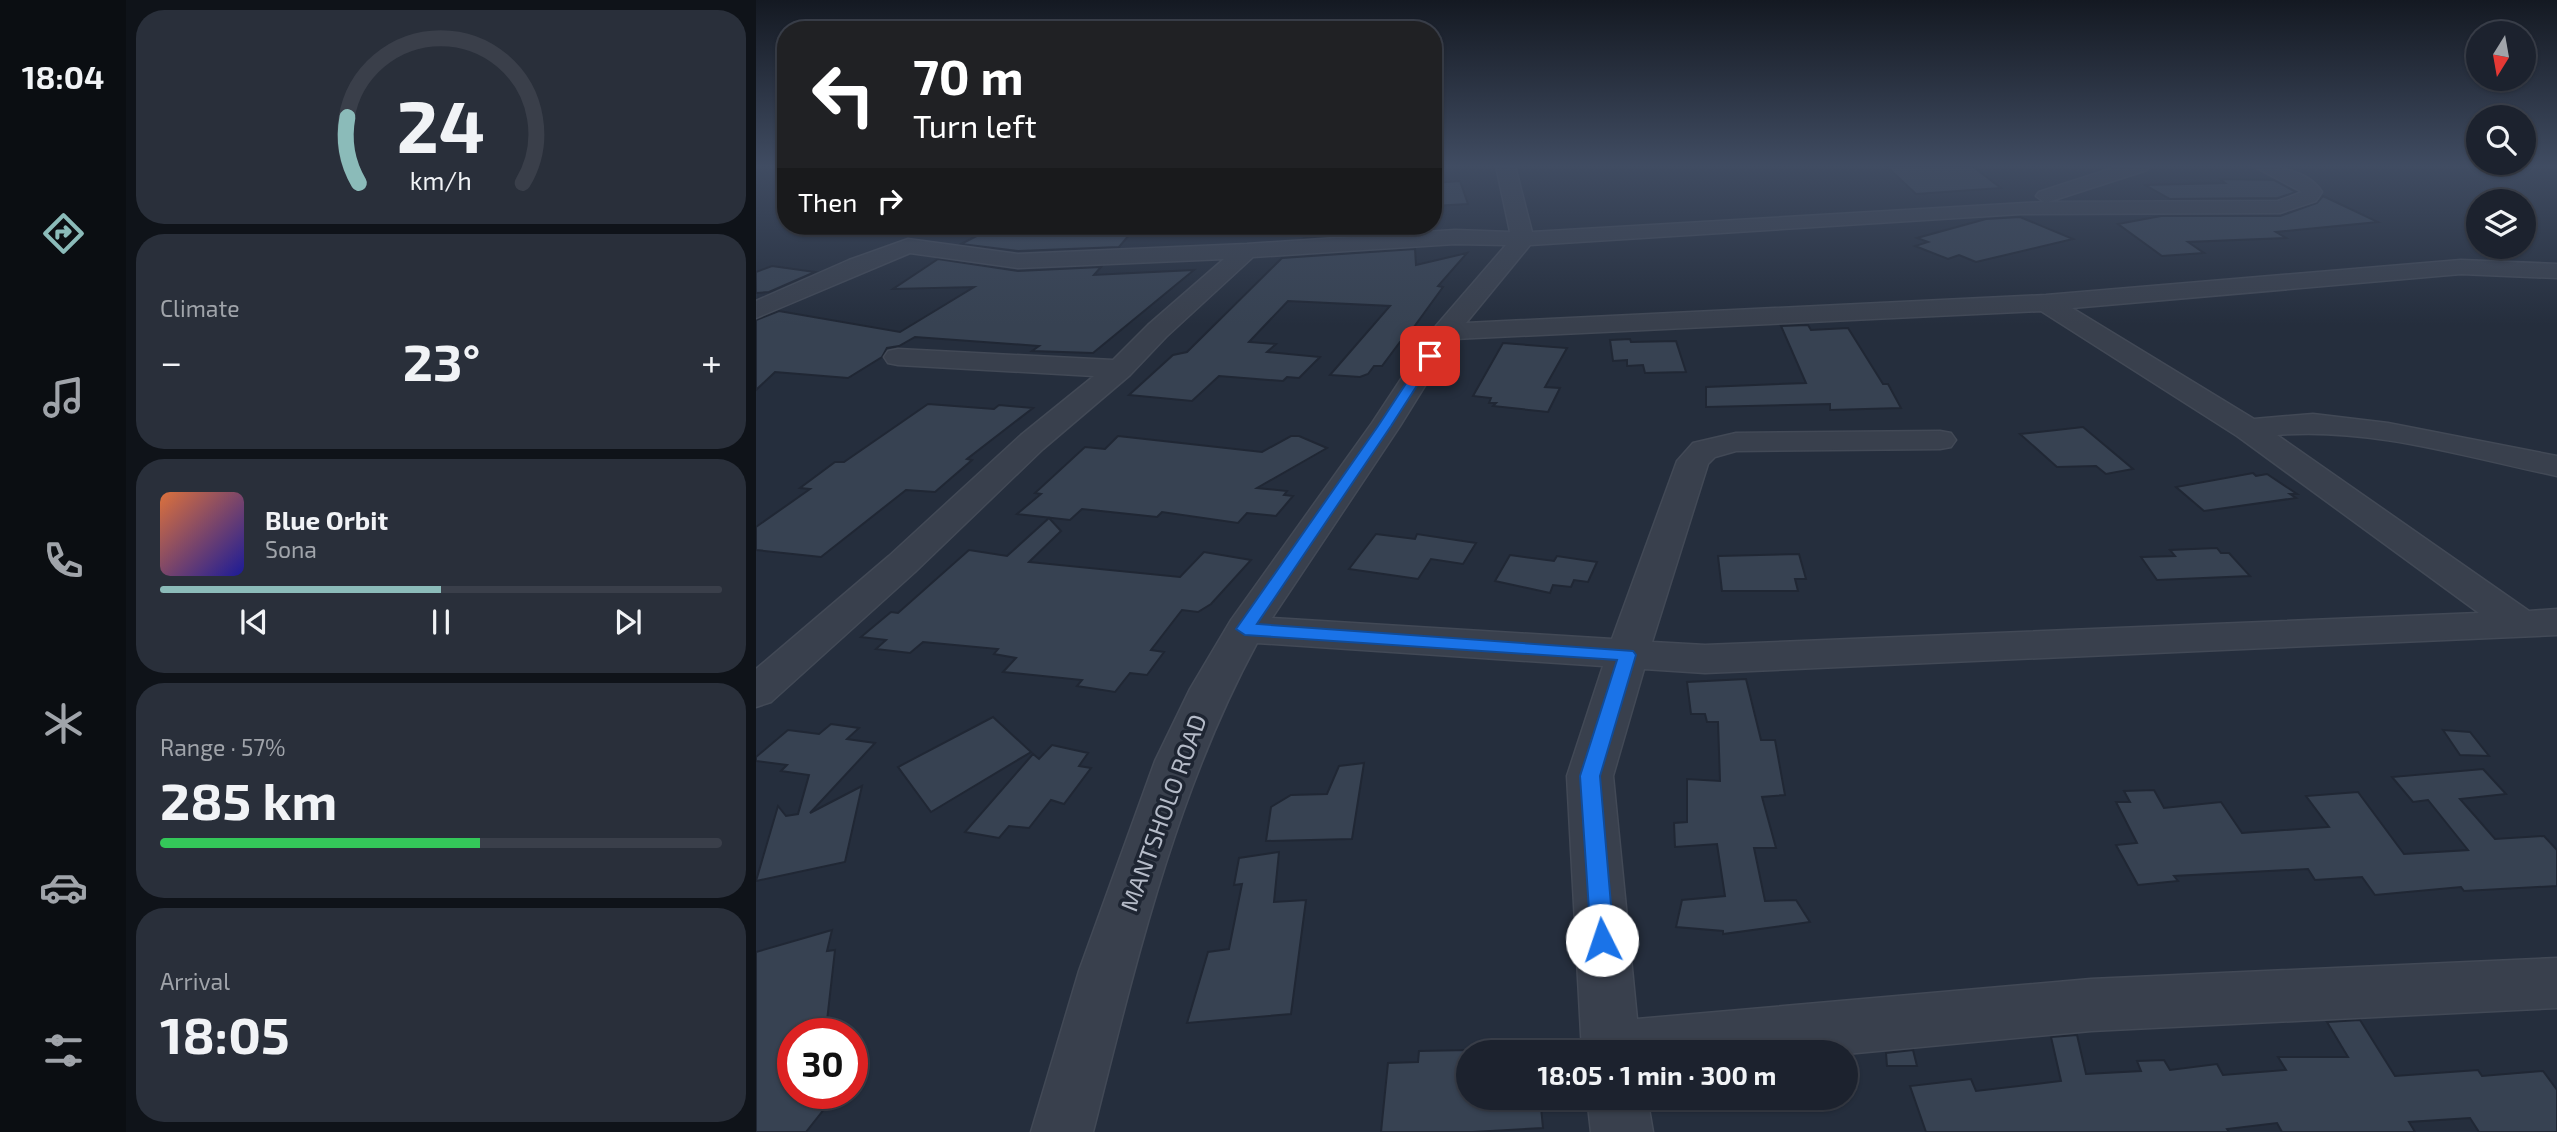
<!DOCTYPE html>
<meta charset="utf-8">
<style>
body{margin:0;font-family:"Exo 2",sans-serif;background:#292f3a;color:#f1f3f6;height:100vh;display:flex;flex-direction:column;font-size:26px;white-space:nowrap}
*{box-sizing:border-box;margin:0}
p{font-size:23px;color:#a0a4aa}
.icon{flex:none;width:38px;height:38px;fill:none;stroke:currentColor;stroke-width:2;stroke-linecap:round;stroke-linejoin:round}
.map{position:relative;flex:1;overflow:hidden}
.details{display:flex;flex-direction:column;gap:10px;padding:10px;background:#0f1319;width:630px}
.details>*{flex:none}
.hud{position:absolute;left:21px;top:21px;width:665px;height:214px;border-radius:28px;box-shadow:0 2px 5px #0004,0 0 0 2px #3a3f4a;background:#202124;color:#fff;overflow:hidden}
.needle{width:46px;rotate:191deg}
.controls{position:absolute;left:1710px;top:21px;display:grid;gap:14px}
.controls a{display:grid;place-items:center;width:70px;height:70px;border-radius:50%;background:#1c222e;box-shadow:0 2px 5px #0004,0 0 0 2px #3a3f4a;font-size:35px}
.speed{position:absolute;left:21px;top:1018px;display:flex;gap:14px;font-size:35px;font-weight:700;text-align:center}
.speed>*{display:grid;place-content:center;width:91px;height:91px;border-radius:50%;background:#1c222e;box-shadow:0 2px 5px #0004,0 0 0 2px #3a3f4a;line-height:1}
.speed .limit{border:10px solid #d22;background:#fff;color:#111}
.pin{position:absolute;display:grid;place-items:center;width:60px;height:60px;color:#fff;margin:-30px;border-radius:14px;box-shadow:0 4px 10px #0006}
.me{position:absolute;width:77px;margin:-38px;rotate:356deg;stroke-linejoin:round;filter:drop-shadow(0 0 5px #0008)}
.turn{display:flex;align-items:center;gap:24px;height:147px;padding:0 21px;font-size:32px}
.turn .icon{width:91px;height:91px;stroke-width:2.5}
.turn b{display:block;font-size:49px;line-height:60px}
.then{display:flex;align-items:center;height:66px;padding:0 21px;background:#0003;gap:14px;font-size:26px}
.big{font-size:52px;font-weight:700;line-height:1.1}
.details .card{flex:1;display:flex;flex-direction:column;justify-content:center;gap:10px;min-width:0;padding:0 24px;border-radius:28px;background:#292f3a}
.details .dial{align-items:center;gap:0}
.dial svg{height:182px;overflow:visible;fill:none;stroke:#3a3f4a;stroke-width:7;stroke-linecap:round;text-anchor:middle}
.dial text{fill:#f1f3f6;stroke:none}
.song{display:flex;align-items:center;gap:21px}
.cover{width:84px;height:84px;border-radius:10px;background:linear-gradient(135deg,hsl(20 70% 55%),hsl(240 70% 35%))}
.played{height:7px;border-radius:4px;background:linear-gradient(90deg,#8bbbb9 50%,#3a3f4a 50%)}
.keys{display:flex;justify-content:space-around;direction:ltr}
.heat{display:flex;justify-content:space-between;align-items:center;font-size:38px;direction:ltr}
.charge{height:10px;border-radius:5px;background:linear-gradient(90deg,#34c759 57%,#3a3f4a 0)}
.trip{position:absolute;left:700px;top:1040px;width:402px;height:70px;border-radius:35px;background:#1c222e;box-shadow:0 2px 5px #0004,0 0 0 2px #3a3f4a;font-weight:700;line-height:70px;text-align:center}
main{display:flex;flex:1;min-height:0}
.tabs{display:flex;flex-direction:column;width:126px;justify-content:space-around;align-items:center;background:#0b0e12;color:#a0a4aa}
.tabs .icon{width:49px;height:49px}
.tabs .current{color:#8bbbb9}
.tabs b{font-size:32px;color:#f1f3f6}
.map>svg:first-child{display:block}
</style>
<main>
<nav class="tabs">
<b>18:04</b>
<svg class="icon current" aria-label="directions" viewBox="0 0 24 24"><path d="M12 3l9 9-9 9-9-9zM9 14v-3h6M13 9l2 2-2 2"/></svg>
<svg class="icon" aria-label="music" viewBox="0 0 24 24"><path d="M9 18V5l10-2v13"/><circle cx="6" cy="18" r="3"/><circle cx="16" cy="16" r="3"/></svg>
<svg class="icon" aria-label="phone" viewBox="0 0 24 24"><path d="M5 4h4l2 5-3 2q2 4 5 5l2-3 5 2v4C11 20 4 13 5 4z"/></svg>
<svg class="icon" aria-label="climate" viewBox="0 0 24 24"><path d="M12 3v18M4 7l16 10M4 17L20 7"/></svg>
<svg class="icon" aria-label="car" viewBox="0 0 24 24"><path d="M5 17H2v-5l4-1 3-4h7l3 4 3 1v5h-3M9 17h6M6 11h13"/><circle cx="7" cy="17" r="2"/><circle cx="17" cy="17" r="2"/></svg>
<svg class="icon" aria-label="filters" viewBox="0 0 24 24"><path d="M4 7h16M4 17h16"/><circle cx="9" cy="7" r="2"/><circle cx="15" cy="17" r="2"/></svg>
</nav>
<section class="details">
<div class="card dial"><svg viewBox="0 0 100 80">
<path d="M14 69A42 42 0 1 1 86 69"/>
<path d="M14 69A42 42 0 0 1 9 40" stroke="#8bbbb9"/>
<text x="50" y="56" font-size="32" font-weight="700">24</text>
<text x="50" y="72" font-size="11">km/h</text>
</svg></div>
<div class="card"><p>Climate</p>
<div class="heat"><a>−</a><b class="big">23°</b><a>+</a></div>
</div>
<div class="card">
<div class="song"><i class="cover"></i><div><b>Blue Orbit</b><p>Sona</p></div></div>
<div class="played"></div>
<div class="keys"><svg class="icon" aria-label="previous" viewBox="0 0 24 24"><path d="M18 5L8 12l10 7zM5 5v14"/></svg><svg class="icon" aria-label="pause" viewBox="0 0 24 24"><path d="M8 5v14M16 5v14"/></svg><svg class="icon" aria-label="next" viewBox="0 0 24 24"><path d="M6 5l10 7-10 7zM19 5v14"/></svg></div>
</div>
<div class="card"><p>Range · 57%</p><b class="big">285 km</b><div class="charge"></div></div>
<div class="card"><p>Arrival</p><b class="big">18:05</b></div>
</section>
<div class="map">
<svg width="1801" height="1132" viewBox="0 0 1801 1132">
<rect width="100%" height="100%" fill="#252e3d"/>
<!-- building -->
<g fill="#374252" stroke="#202734" stroke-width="2">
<polygon points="1130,166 1216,166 1245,188 1160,194"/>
<polygon points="1464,179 1518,180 1540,192 1522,198 1414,199 1389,185 1469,183"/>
<polygon points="704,181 712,204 677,206 677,183"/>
<polygon points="1567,196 1622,222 1520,232 1530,238 1432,242 1448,253 1406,256 1362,224 1405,216 1524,216 1561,203"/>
<polygon points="1264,217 1317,239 1220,262 1203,255 1192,259 1159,246 1172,242 1161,238 1230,219"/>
<polygon points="240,226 281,226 275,232 341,231 345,227 380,227 363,247 262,251 205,244"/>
<polygon points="561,226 657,226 658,230 548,238"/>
<polygon points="659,249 660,265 711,253 682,286 687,287 647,342 644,342 626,366 618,366 612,374 604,377 574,375 634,306 532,301 493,342 520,344 511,352 564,357 543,378 531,377 527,381 463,376 436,401 373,395 417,355 431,352 526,258"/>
<polygon points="182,259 262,271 345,267 338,275 438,270 337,353 276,351 283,346 159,337 143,346 131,348 126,357 92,378 19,372 0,390 0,320 23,311 144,332 218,287 137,289"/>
<polygon points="16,266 59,272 13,292 0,293 0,272"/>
<polygon points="1052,325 1055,330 1092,328 1127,384 1132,384 1145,408 1074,410 1074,404 950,407 950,387 1050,383 1025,326"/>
<polygon points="874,339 875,342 920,341 930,372 889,373 887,365 871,366 871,360 857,361 854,340"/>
<polygon points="747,343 811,348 789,387 804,388 792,412 737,406 740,403 733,403 735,398 717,396"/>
<polygon points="172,404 238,409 243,405 277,408 211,459 216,460 179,492 150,490 65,557 0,550 0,527 54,489 44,488 79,462 88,462"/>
<polygon points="1327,427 1377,469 1350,474 1340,466 1301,467 1264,434"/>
<polygon points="362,436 506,452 535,436 543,436 571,448 501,488 531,491 528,495 537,496 520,516 491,513 482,523 406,512 401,517 326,509 314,520 261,514 285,494 279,493 329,447 349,449"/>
<polygon points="1497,473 1500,476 1511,474 1541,494 1534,494 1540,498 1448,511 1420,487"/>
<polygon points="293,518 305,531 273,562 424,577 448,552 495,560 455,604 442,612 426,610 395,650 408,652 391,675 374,673 359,692 321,686 326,680 247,672 260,658 238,654 242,649 167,642 154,653 120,649 130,640 105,637 135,612 142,613 213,550 251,556"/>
<polygon points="620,534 659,539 661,534 720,543 707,564 675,559 662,579 593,569"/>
<polygon points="1461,548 1465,553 1473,553 1494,576 1401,580 1385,557 1419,556 1414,550"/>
<polygon points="1043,554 1050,579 1039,579 1042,591 966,591 962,556"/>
<polygon points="754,555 798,561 801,556 841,562 832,582 818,580 815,587 797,585 794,593 739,581"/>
<polygon points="990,679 1005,740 1019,740 1029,795 1006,797 1020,848 998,848 1009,901 1040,900 1054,922 967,934 967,931 920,927 926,900 969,896 961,844 919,847 918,823 931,822 931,779 964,781 962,722 951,722 949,714 935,714 931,682"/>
<polygon points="237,717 275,752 175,812 142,767"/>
<polygon points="75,724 103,728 91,739 119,743 54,813 106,786 89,862 0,881 22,806 30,816 42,814 53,775 25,771 31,765 0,761 0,757 32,730 63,734"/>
<polygon points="1687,730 1714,732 1733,756 1704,755"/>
<polygon points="296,745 332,753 323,766 335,768 308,804 295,800 273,828 253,826 243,838 209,832 277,754 283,759"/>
<polygon points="608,763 596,839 510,841 515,807 535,795 571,794 583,766"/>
<polygon points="1727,769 1750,794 1704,799 1739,839 1788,836 1801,850 1801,886 1708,891 1705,887 1619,895 1606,877 1559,880 1552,869 1418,876 1422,881 1382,885 1360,845 1381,843 1360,802 1374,802 1368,791 1398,790 1408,808 1465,802 1486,833 1573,827 1550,796 1602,792 1648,854 1712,850 1672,800 1657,802 1636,777"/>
<polygon points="523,852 518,902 550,900 535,1014 431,1023 452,952 473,949 486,884 478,885 483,858"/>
<polygon points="76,930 71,951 79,950 71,1021 54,1027 53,1034 37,1034 37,1094 80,1094 50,1132 0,1132 0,952"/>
<polygon points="1604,1020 1639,1076 1722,1070 1726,1076 1787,1071 1801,1090 1801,1132 1723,1132 1714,1118 1653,1122 1659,1132 1526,1132 1521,1123 1471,1129 1473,1132 1170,1132 1154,1086 1215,1079 1220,1091 1305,1081 1295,1037 1321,1035 1330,1074 1385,1071 1381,1061 1408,1060 1414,1070 1461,1064 1467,1075 1530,1070 1522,1057 1592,1057 1571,1022"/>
<polygon points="712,1050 712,1097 784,1097 787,1128 717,1132 625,1132 632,1063 662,1062 663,1051"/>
<polygon points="1157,1050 1161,1066 1131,1066 1130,1053"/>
</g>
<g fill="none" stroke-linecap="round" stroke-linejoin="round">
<defs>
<g id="minor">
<path d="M740,166H759L776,232L1288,202L1280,196L1283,192L1363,166H1393L1391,170L1292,202L1522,201L1546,192L1497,166C1520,166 1552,170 1566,192L1560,201L1524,213L1264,214L774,245L710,323L1290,295L1705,260L1801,264V278L1705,274L1316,308L1498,419L1557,414L1632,423L1801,456V476C1710,457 1614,427 1521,435L1773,611L1801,609V635L949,673L888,669L857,776L881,1019L1335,979L1801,958V1008L1335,1031L1090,1054V1052H826L811,776L847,666L501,643C419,794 379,966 337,1132H275L323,971L399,761L434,689L475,620L616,423L680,326L750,245L699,244L497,257L410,337L374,375L287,449L159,572L15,702L0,707V669L133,556L265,435L338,376L142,365L132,363L128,357L132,351L142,349L357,360L392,325L468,259L262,268L154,253L0,318V301L93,260L152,239L262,254L491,244L699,230L754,232ZM1285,311L1481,436L1723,613L949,645L896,642L952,464L959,457L980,451L1184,449L1195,447L1200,440L1195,433L1184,431L980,433L937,443L921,461L856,639L516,618L644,426L698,339Z"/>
<polygon points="831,1097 891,1097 897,1132 835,1132"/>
</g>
</defs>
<!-- minor casing -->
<use href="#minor" stroke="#424956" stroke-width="3"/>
<!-- minor -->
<use href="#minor" fill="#39404d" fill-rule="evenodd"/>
</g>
<!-- sky -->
<linearGradient id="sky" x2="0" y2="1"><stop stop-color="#141922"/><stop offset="0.51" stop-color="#404c62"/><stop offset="1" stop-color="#404c62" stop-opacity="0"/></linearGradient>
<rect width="1801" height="325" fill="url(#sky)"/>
<!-- route -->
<polygon fill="#1a73e8" stroke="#114b97" stroke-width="2" points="674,352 680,356 635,426 501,624 877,651 880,655 844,776 858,940 855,947 846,950 838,947 835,940 824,776 861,660 489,635 480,629 622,426 670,353"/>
<g text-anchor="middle" stroke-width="7" stroke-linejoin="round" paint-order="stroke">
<!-- street labels -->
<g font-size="24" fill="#b5bbc8" stroke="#1e2532">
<text transform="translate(408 813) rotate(-70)" y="8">MANTSHOLO ROAD</text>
</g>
</g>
</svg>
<div class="controls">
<a><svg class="needle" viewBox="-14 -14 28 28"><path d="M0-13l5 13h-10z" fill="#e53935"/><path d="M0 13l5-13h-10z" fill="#a0a4aa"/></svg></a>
<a><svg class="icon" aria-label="search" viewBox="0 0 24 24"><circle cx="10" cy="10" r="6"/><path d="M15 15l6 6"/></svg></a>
<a><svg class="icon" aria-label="layers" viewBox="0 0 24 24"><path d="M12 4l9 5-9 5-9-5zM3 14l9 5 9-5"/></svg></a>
</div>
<div class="speed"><div class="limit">30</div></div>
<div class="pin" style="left:674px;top:356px;background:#d93025"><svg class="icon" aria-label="arrive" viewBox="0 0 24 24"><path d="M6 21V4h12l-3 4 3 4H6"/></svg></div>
<svg class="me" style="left:846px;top:940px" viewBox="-20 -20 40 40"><circle r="19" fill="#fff"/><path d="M0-13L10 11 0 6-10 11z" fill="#1a73e8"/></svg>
<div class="trip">18:05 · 1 min · 300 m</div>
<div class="hud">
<div class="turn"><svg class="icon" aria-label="left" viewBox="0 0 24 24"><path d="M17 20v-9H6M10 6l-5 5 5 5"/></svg><div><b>70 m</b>Turn left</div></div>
<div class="then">Then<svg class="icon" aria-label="right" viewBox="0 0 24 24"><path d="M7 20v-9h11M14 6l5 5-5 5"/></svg></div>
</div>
</div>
</main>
